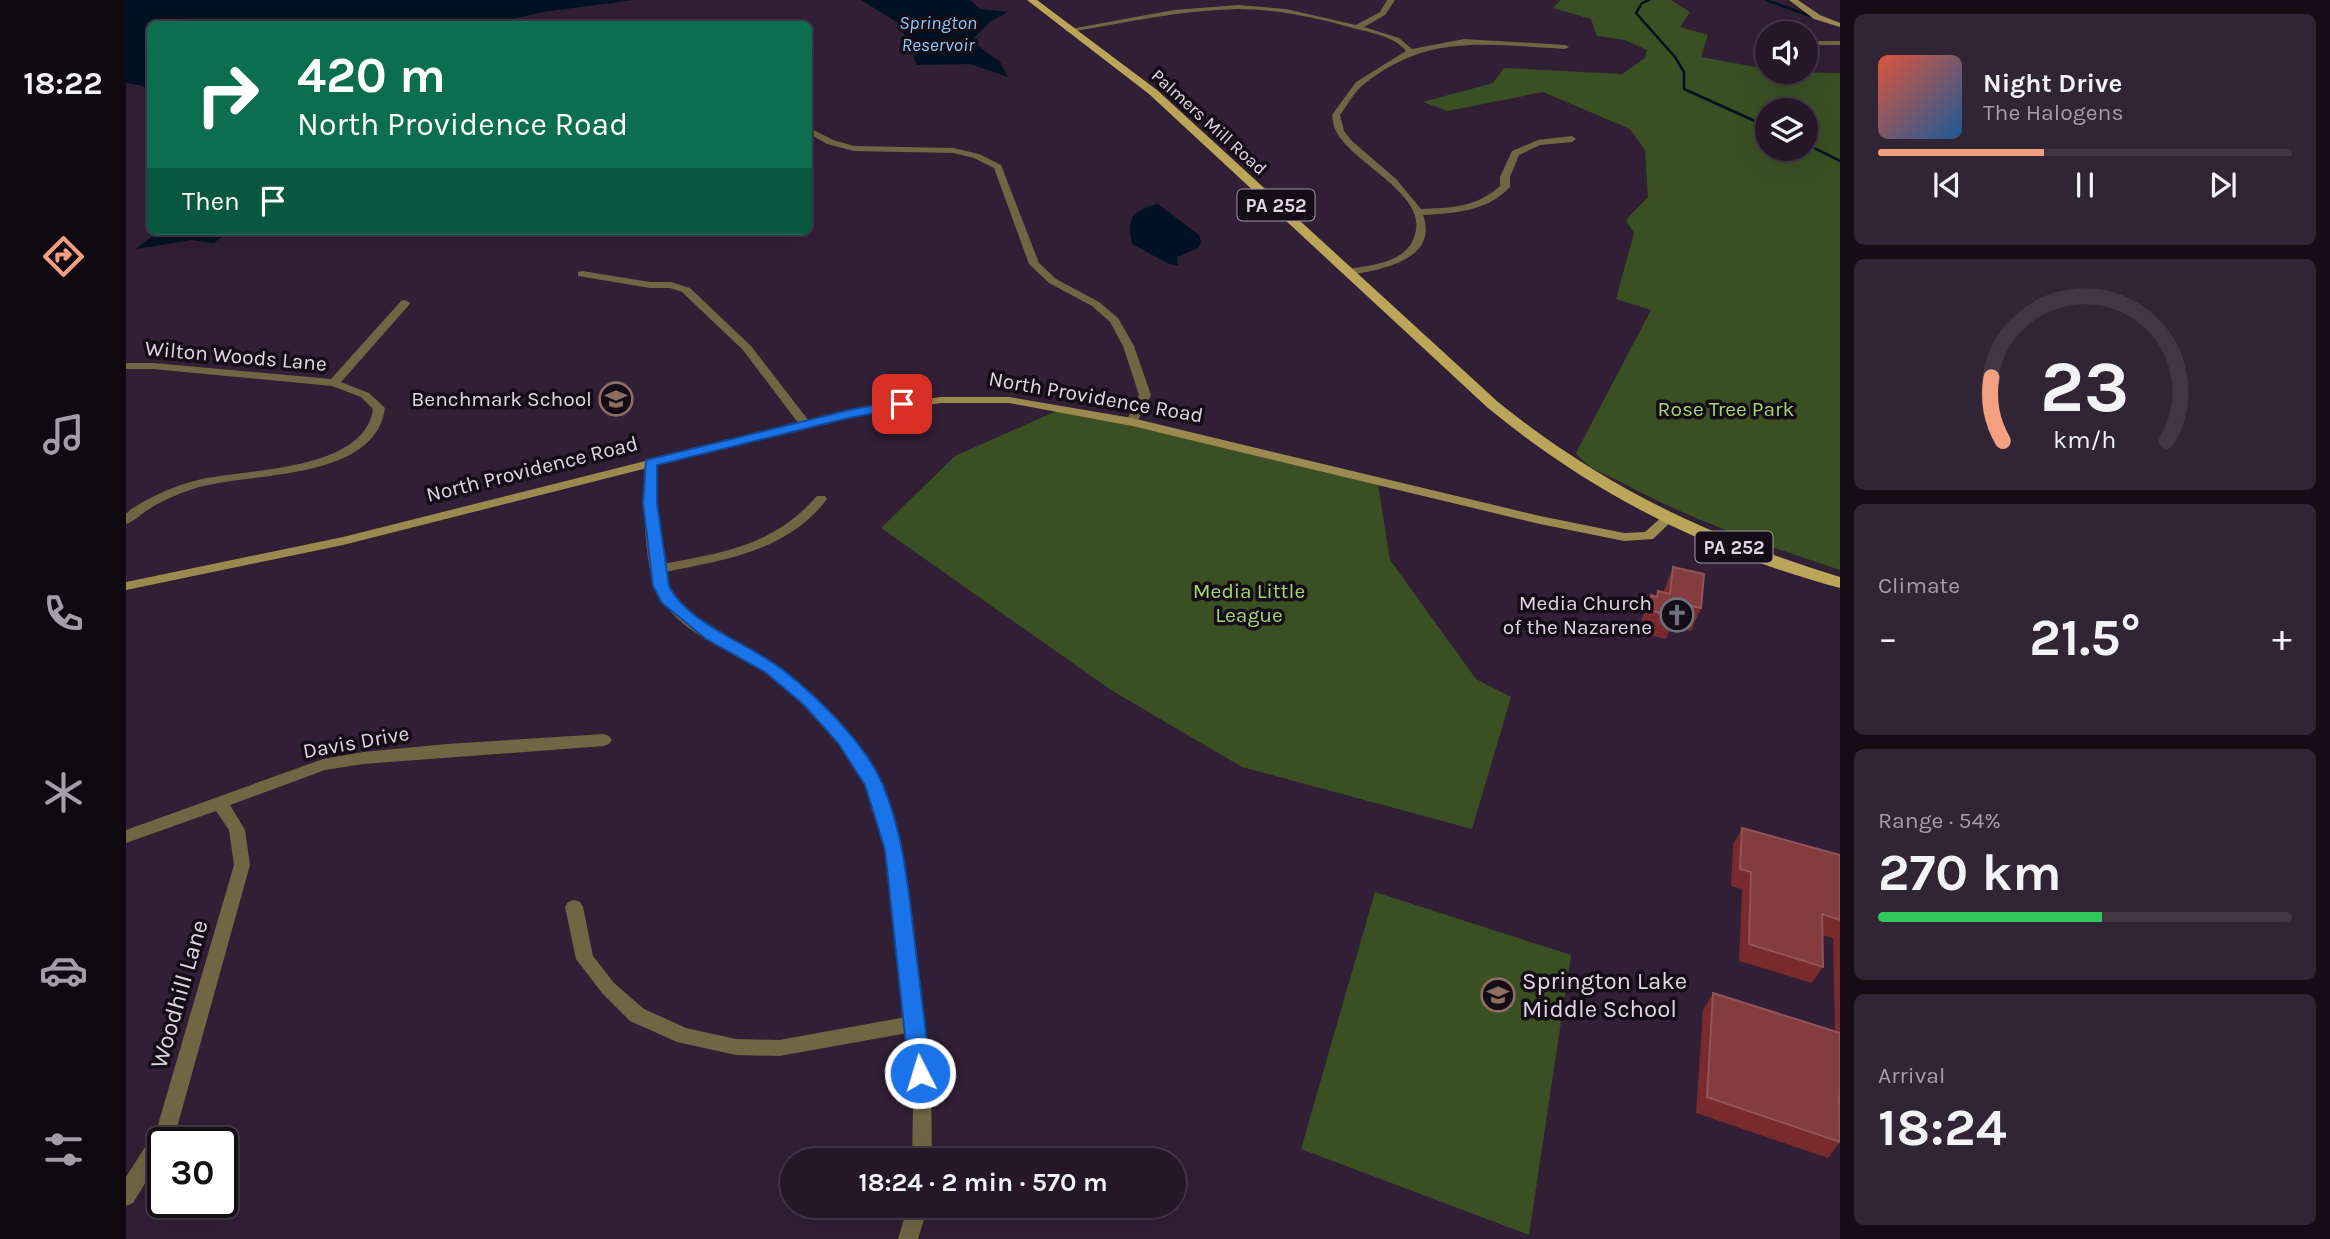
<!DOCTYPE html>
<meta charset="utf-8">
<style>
body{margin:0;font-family:Karla,sans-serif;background:#312434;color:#f1f3f6;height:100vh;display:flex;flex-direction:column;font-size:26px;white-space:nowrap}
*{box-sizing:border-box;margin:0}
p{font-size:23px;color:#a39fa8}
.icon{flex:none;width:38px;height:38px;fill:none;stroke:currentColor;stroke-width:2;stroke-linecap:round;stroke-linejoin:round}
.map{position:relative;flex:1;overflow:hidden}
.side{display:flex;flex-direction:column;gap:14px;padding:14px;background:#140d16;width:490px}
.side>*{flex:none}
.hud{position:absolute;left:21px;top:21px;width:665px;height:214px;border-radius:10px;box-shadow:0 7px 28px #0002,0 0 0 2px #423645;background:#0b6e4f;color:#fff;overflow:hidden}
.buttons{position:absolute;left:1629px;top:21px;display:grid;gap:14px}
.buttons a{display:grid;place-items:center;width:63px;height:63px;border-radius:50%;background:#251728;box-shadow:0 7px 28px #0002,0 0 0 2px #423645;font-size:35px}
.speed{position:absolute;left:21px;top:1127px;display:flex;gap:14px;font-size:35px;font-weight:700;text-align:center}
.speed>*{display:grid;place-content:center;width:91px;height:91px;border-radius:50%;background:#251728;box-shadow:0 7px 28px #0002,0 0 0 2px #423645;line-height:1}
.speed .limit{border:4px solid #111;border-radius:10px;background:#fff;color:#111}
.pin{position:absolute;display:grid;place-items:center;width:60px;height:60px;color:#fff;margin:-30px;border-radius:14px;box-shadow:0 4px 10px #0006}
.me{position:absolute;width:77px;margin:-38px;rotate:355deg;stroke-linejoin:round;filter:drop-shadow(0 0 5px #0008)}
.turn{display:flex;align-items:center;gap:24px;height:147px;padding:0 35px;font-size:32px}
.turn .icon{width:91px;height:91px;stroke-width:2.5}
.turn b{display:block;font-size:49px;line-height:60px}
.then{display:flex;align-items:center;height:66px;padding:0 35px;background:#0003;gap:14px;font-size:26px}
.big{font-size:52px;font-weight:700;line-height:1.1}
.side .tile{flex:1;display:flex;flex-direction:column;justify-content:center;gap:10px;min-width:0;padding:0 24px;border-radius:10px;background:#312434}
.side .dial{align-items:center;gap:0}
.dial svg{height:182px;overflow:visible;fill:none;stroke:#423645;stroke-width:7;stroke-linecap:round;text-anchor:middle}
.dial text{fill:#f1f3f6;stroke:none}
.song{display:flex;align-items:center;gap:21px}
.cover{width:84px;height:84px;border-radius:10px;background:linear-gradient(135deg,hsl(10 70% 55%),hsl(210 70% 35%))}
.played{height:7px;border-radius:4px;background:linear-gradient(90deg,#f2a080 40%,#423645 40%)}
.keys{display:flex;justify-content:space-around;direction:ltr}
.heat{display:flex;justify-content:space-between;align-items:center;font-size:38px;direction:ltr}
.charge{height:10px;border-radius:5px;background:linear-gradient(90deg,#34c759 54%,#423645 0)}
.trip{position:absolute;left:654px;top:1148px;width:406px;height:70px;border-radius:35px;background:#251728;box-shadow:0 7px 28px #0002,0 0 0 2px #423645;font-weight:700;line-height:70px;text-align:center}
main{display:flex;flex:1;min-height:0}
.menu{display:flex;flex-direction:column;width:126px;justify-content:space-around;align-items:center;background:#0f0910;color:#a39fa8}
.menu .icon{width:49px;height:49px}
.menu .current{color:#f2a080}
.menu b{font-size:32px;color:#f1f3f6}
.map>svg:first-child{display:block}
</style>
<main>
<nav class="menu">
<b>18:22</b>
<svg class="icon current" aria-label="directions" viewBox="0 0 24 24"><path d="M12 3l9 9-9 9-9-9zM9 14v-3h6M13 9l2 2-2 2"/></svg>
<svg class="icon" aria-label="music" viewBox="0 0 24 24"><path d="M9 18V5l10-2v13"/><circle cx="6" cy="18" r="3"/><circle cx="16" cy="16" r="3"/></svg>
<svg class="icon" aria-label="phone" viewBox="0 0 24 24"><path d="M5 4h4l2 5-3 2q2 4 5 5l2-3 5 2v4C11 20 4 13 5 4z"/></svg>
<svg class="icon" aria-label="climate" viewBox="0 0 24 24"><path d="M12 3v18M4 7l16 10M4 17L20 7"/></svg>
<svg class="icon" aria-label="car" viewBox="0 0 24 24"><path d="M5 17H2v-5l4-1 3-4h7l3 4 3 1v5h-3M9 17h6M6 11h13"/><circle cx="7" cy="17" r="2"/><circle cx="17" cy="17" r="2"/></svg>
<svg class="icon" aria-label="filters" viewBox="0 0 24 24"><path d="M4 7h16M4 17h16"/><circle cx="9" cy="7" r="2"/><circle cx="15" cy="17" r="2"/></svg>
</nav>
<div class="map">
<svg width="1714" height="1239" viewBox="0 0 1714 1239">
<rect width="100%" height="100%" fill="#311f35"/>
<!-- green -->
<g fill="#3a5023" fill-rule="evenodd">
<path d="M1435,0H1545L1564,12L1554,27L1582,35L1575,57L1641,69L1642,72L1714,73V570C1639,545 1564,520 1495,482C1480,474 1460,468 1450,453L1525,310L1490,299L1508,233L1500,220L1522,197L1519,150L1504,129L1417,92L1322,111L1297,102L1367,83L1378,68L1496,74L1519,58L1521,50L1499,40L1471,36L1465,19L1427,8ZM1642,110H1680V149H1642Z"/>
<polygon points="935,409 1252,485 1264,560 1350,679 1385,697 1346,829 1116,767 985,690 755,528 829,456"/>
<polygon points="1249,892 1445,955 1403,1235 1175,1149"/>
</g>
<!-- water -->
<g fill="#001223">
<polygon points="0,0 508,0 416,12 366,24 24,24 24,93 17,86 0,83"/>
<polygon points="735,0 844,0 854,9 882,12 865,21 845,41 874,62 882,77 844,64 791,65 774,24"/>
<path d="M1032,204L1073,235L1075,242L1072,248L1051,257L1052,265L1043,264L1006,244C1000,218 1007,210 1032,204Z"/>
<polygon points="33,231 103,231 88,243 65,240 10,249"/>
</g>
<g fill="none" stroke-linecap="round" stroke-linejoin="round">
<!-- stream -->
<g stroke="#001223" stroke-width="2.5">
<polyline points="1523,0 1516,3 1510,13 1549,57 1558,72 1558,89 1642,127"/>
<polyline points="1640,0 1690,18"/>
<polyline points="1680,144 1714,161"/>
</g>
<!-- street -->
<g fill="#706643" fill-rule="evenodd">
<path d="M1261,0H1269L1259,15L1238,27L1273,38L1286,49L1338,39L1439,45L1443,47L1439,49C1363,45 1301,32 1237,85C1228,92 1221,106 1214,115L1218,131L1226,141L1270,179L1295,209C1326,208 1351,207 1374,186V177L1386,151L1412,140L1446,136L1450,139L1446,142L1414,145L1393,155L1384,177V187C1360,212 1329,213 1297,215C1313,260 1255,270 1223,275L1219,274V270C1247,264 1284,264 1290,230C1297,192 1225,162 1210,131C1207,126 1207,120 1206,115L1230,82L1280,51C1268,36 1245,33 1227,28C1190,18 1151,9 1112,9C1055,10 999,23 943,32L939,30L1048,10L1112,5L1160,9L1230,25L1254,12Z"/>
<rect x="1680" y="41" width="34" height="4"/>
<polygon points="682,127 707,140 728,146 827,148 853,154 875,165 913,263 930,279 973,302 992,318 1008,346 1025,395 1010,424 1002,424 1000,422 1013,395 997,346 984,322 966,306 923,283 903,264 868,168 848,158 827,153 728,151 701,144 682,133"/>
<polygon points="456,271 524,282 545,282 564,288 625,346 686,425 680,429 676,428 617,350 556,292 544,288 524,288 452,276 452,272"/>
<path d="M279,300L284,303L283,305L215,382L243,393L259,408C249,483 121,471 67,489C51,494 36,501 23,509C15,514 9,521 0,524V514L4,510C24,497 45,487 68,481C117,468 238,473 247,409L235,397L206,386L27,369H0V363H27L205,379L275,301Z"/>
<path d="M524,459L530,463L532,512L537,564C599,552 647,546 691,496H699L701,499C662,551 599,560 539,572L547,596L567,617L651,665L690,698L727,740L755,784L770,823L782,886L805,1081L806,1160H786L787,1107L782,1033L653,1056L610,1055L551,1042L504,1021L476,993L450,959L439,907L442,902L448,900L454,902L457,907L467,956L488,983L518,1009L560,1028L610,1039L653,1040L780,1017C776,985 772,953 769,921C764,873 760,820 735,777C712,736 678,698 639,671C605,649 558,636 535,599C516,569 518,499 518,463Z"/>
<polygon points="478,734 483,736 486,740 483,744 478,746 237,764 199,770 104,805 119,830 124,865 50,1131 44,1143 37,1143 37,1154 7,1203 0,1206 0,1177 31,1128 108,865 103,830 90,811 0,843 0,830 197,759 237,752 321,744"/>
<polygon points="782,1206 802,1206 792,1239 772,1239"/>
</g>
<!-- secondary -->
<g fill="#9a8a50" fill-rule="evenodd">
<polygon points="1663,0 1672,0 1694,15 1714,23 1714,27 1688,19"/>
<polygon points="815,397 883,397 1006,418 1414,516 1498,533 1519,532 1537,516 1547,516 1548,519 1527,539 1498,541 1414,524 1006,426 883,403 815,403 723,417 217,545 0,590 0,582 217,537 723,410"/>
</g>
<!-- primary -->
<path fill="#baa559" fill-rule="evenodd" d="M901,0H911L1031,90L1372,402C1477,487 1586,538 1714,577V588C1585,554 1465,493 1362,408L1023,94Z"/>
</g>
<!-- wall -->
<g fill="#792a2c">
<polygon points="1547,567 1575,608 1565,631 1545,626 1540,639 1514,633 1516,617 1525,595 1530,597 1532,591 1537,593"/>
<polygon points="1616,828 1714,855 1714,1142 1702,1158 1570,1113 1577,1010 1587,993 1709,1031 1707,938 1696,935 1697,967 1686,983 1613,961 1616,889 1605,886 1607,845"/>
</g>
<!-- building -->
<g fill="#843c3f" stroke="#935459" stroke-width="2">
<polygon points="1547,567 1578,574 1575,608 1550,603 1549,617 1523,610 1525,595 1531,597 1532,591 1544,594"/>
<polygon points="1616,828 1714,855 1714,920 1696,914 1697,967 1623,944 1625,872 1614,869"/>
<polygon points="1587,993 1714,1033 1714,1096 1713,1096 1714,1142 1581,1097"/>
</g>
<!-- route -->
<path fill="#1a73e8" stroke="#114b97" stroke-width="2" d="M776,400L781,402V407L723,418L531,465V503L543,586C562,625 628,645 661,673C695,700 740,745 757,785C777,834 782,884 788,936C794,982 799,1027 805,1073L801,1080L794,1083L786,1080L783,1073L759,850L739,785L712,743L677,704L639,672L580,639L536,603L527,586L517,503L520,460L723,410Z"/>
<!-- icons -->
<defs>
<symbol id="school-ring" viewBox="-11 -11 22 22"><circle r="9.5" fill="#140c16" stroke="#8d6e63" stroke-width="1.5"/><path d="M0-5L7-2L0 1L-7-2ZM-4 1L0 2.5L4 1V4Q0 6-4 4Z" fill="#8d6e63"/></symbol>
<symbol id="church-ring" viewBox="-11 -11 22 22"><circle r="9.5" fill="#140c16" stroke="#6b7280" stroke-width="1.5"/><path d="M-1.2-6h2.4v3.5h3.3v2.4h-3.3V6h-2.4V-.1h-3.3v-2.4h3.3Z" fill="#6b7280"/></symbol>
</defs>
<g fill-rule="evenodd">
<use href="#school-ring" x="471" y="380" width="38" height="38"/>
<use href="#church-ring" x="1532" y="596" width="38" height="38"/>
<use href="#school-ring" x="1353" y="976" width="38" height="38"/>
</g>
<g text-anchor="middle" stroke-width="7" stroke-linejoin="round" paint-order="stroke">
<!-- far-street labels -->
<g font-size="18" fill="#e1d5e3" stroke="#140c16">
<text transform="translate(1083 122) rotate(42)" y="6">Palmers Mill Road</text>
</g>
<!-- far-water labels -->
<g font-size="19" font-style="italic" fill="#8dc8f5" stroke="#140c16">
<text x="812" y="29">Springton<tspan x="812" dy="22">Reservoir</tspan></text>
</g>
<!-- shield labels -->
<g fill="#140c16" stroke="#a499a6" stroke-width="2">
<rect x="1111.5" y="189.5" width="77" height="31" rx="5"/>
<rect x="1569.5" y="531.5" width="77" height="31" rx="5"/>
</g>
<g font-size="19" font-weight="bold" fill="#e1d5e3">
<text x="1150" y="212">PA 252</text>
<text x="1608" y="554">PA 252</text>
</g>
<!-- street labels -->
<g font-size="21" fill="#e1d5e3" stroke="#140c16">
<text transform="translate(110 356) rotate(5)" y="7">Wilton Woods Lane</text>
<text transform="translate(970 397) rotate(10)" y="7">North Providence Road</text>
<text transform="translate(406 469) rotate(-14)" y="7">North Providence Road</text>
<text transform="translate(230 742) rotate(-10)" y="7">Davis Drive</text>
</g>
<!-- poi labels -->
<g font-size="21" fill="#e1d5e3" stroke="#140c16" text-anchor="end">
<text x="466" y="406">Benchmark School</text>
<text x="1526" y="610">Media Church<tspan x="1526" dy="24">of the Nazarene</tspan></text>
</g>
<!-- park labels -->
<g font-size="21" fill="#a4d86e" stroke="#140c16">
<text x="1600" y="416">Rose Tree Park</text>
<text x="1123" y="598">Media Little<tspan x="1123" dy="24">League</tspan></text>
</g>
<!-- near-poi labels -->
<g font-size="24" fill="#e1d5e3" stroke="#140c16" text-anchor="start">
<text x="1396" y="989">Springton Lake<tspan x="1396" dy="28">Middle School</tspan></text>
</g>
<!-- near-street labels -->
<g font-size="24" fill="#e1d5e3" stroke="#140c16">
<text transform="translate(53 994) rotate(-74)" y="8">Woodhill Lane</text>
</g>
</g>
</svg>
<div class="buttons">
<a><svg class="icon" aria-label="sound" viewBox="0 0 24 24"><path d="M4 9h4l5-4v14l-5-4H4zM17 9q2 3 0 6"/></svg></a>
<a><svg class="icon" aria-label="layers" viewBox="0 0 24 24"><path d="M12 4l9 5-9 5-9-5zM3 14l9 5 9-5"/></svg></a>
</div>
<div class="speed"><div class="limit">30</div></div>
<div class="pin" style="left:776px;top:404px;background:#d93025"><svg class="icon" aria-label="arrive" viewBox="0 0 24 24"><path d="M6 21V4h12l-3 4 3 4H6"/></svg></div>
<svg class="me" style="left:794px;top:1073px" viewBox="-20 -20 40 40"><circle r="17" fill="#1a73e8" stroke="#fff" stroke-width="3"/><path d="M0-11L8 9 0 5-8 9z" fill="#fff"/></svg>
<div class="trip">18:24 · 2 min · 570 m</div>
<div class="hud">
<div class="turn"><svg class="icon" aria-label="right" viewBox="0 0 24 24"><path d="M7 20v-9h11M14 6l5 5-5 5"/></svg><div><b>420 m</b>North Providence Road</div></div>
<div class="then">Then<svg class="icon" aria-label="arrive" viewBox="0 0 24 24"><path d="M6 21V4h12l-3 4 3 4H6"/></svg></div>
</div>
</div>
<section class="side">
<div class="tile">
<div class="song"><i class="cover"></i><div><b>Night Drive</b><p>The Halogens</p></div></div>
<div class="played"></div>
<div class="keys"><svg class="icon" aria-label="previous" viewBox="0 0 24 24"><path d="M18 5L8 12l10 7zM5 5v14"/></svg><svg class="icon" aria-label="pause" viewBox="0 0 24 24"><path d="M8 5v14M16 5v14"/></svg><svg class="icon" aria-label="next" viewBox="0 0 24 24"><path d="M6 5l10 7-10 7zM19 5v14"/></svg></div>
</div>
<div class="tile dial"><svg viewBox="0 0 100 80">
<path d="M14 69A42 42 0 1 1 86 69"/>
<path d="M14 69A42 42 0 0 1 9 41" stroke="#f2a080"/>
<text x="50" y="56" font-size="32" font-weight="700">23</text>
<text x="50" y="72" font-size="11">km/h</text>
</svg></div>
<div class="tile"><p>Climate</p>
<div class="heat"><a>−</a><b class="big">21.5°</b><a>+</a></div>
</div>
<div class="tile"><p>Range · 54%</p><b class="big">270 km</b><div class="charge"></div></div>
<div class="tile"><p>Arrival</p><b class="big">18:24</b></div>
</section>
</main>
